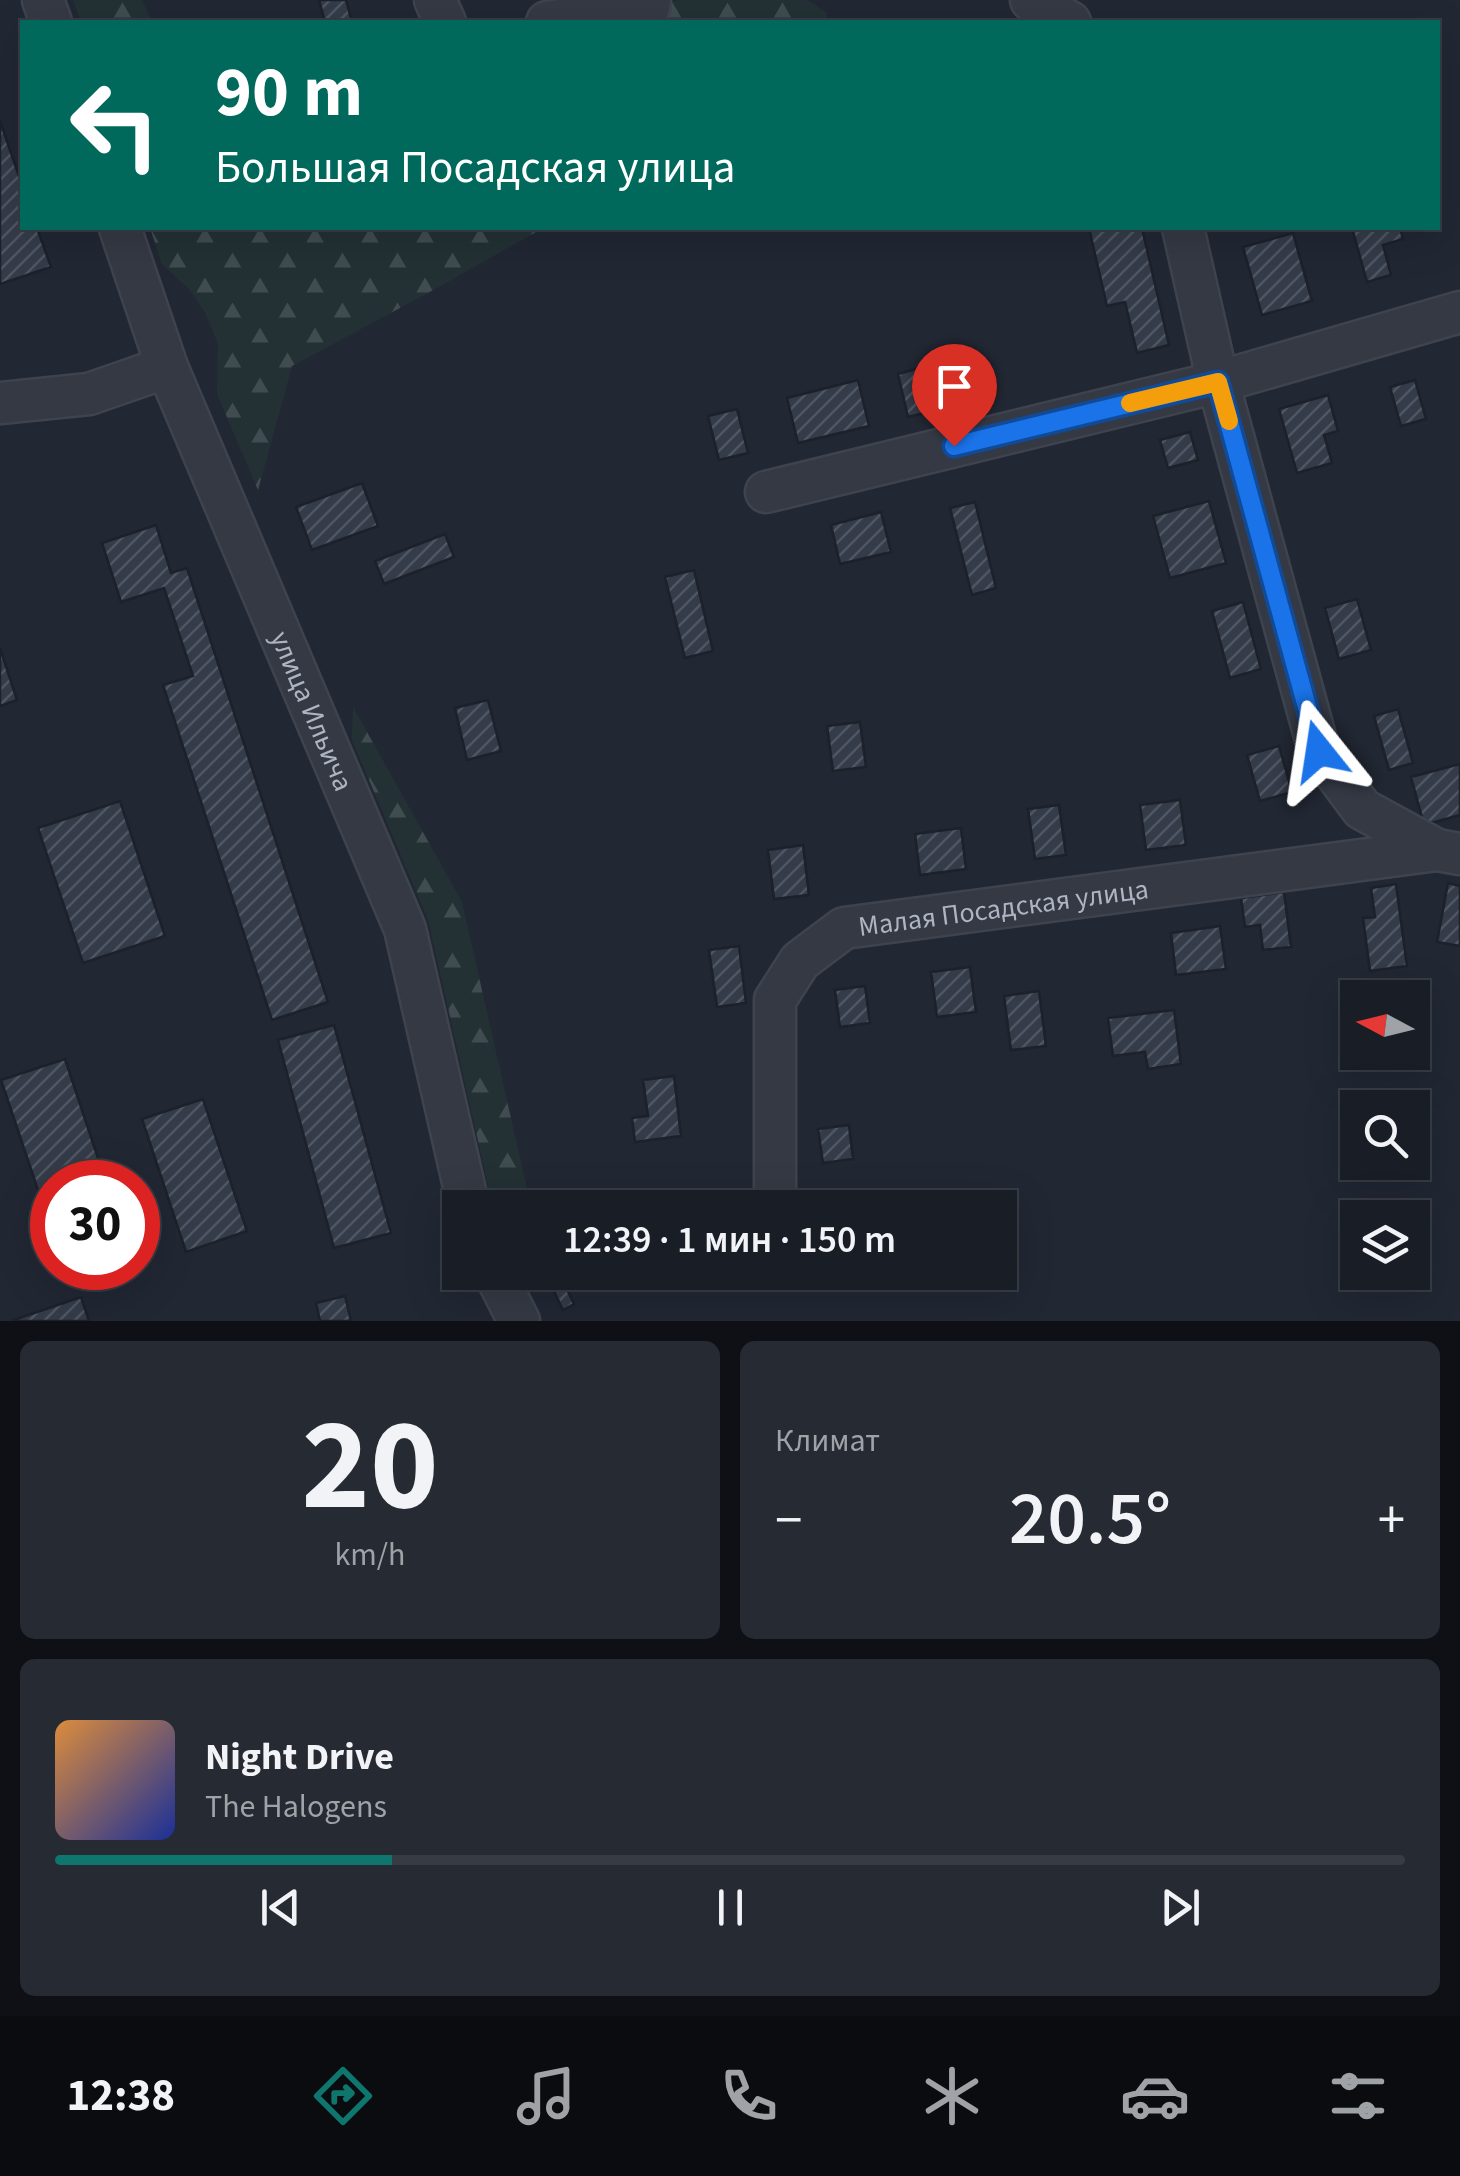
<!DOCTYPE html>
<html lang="ru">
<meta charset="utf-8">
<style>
body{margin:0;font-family:"Source Sans 3",sans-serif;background:#262a32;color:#f1f3f6;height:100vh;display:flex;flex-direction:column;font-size:38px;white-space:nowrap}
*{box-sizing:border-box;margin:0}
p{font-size:32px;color:#9fa2a7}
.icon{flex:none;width:55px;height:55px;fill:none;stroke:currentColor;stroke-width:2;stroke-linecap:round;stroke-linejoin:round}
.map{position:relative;height:1321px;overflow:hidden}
.drawer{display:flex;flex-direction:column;gap:20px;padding:20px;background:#0e1015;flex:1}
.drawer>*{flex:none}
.guide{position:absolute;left:20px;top:20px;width:1420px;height:210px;border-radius:0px;box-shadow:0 10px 40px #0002,0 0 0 2px #373b43;background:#00695c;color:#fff;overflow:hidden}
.needle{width:65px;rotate:277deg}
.buttons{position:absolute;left:1340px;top:980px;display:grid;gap:20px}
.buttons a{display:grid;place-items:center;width:90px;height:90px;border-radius:0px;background:#191d26;box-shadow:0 10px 40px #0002,0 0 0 2px #373b43;font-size:50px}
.speed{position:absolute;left:30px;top:1160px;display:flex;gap:20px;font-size:50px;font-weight:700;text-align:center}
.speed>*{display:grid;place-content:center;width:130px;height:130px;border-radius:50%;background:#191d26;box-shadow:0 10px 40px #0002,0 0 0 2px #373b43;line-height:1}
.speed .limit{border:15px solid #d22;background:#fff;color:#111}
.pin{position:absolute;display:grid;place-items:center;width:85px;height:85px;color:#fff;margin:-102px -42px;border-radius:50% 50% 50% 0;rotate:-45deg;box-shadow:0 0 10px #0007}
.pin .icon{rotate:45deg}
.me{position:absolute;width:110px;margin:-55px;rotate:345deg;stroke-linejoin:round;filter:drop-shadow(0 0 8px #0008)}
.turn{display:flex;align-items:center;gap:35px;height:210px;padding:0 30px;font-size:45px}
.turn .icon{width:130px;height:130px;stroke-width:2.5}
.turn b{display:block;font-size:70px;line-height:85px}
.big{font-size:75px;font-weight:600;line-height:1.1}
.drawer .card{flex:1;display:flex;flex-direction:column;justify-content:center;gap:15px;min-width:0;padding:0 35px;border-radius:15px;background:#262a32}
.drawer .dial{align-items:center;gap:0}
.dial b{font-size:130px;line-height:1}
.song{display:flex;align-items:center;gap:30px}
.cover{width:120px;height:120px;border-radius:15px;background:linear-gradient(135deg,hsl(30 70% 55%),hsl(230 70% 35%))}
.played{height:10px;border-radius:5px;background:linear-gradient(90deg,#0f766e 25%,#373b43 25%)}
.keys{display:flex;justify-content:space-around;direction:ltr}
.heat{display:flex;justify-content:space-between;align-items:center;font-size:55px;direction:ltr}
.drawer .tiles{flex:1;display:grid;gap:20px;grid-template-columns:1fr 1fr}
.card:last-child{grid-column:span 2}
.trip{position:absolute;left:442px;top:1190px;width:575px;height:100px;border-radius:0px;background:#191d26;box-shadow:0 10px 40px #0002,0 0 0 2px #373b43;font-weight:600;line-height:100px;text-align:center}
.menu{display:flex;height:160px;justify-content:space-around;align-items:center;background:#0a0c0f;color:#9fa2a7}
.menu .icon{width:70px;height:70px}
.menu .on{color:#0f766e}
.menu b{font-size:45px;color:#f1f3f6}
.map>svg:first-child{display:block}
</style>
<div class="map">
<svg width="1460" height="1321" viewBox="0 0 1460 1321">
<defs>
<pattern id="forest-firs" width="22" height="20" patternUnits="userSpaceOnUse" patternTransform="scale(2.5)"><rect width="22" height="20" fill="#233134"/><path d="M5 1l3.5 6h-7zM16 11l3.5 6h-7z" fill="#404c50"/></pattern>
<pattern id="building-hatch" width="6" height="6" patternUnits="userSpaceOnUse" patternTransform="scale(2.5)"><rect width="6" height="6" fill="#343b49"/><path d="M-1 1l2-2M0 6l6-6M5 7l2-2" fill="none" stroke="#4f5561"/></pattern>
</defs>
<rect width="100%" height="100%" fill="#212733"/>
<!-- forest -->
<g fill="url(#forest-firs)">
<polygon points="73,0 142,0 152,22 81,22"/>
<polygon points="680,0 807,0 827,13 827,22 547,22"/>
<polygon points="150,228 543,228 426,294 292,366 258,490 217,394 218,344 205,312 189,289 162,264"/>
<polygon points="353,707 462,902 529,1198 528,1207 493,1207 428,919 352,740"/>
</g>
<!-- building -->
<g fill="url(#building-hatch)" stroke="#1c212a" stroke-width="2.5">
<polygon points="319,0 346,0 352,22 325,22"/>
<polygon points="0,121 22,185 22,228 37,228 51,267 0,284"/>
<polygon points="1089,228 1142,228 1169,345 1137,353 1125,302 1107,306"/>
<polygon points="1352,228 1400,228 1403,239 1383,245 1391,275 1367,282"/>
<polygon points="1293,233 1312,301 1262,315 1243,247"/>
<polygon points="935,364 945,408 908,417 898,374"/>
<polygon points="858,380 869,426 798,443 787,398"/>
<polygon points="1415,380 1426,419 1401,426 1390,387"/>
<polygon points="1328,395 1338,431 1324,435 1332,463 1297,473 1279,409"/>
<polygon points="737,409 748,453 719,460 708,416"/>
<polygon points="1190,432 1198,460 1168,468 1160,440"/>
<polygon points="362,483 378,526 312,550 296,507"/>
<polygon points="1209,501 1226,563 1170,578 1153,516"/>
<polygon points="975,502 996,588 972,595 950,508"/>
<polygon points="881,512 891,552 840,564 831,525"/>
<polygon points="156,525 171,573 187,568 328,1002 272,1020 163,685 193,676 164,588 121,602 102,543"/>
<polygon points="445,534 454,557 384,584 375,561"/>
<polygon points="694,570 713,651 685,658 665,577"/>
<polygon points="1357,599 1371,650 1339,659 1325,608"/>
<polygon points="1243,602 1261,669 1230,678 1212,611"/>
<polygon points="0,648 17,700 0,706"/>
<polygon points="488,700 501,751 467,760 455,708"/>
<polygon points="1398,709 1413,763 1389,770 1374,716"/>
<polygon points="860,722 866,767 833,771 827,726"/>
<polygon points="1279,746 1292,792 1260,801 1247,755"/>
<polygon points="1460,764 1460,815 1424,825 1411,777"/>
<polygon points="1180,800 1186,845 1146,850 1140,805"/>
<polygon points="120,801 165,936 83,963 38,828"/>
<polygon points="1059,805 1066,855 1035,859 1028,809"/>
<polygon points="961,828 966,869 920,875 915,834"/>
<polygon points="803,845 809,895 774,899 768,850"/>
<polygon points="1448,883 1460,886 1460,946 1437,942"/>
<polygon points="1396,884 1407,966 1370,971 1363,918 1375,917 1371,888"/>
<polygon points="1284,892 1291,947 1263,950 1260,925 1245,927 1241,898"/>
<polygon points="1220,926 1226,969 1176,975 1171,933"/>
<polygon points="739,946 746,1003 717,1007 709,950"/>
<polygon points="970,967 976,1012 937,1017 931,972"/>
<polygon points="865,986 870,1023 840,1027 835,990"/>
<polygon points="1039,991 1046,1046 1011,1050 1004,996"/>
<polygon points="1174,1010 1181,1064 1148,1069 1145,1052 1113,1056 1108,1018"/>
<polygon points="334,1025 391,1233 334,1248 278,1040"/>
<polygon points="65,1059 106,1182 52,1182 52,1205 44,1208 1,1080"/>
<polygon points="674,1076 681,1136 635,1142 632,1118 648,1116 643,1080"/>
<polygon points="203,1099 247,1231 186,1252 142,1119"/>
<polygon points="849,1125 853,1159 823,1163 818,1129"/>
<polygon points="561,1277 574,1304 563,1310 550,1283"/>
<polygon points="345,1296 351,1321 320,1321 316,1303"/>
<polygon points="81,1297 89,1321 11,1321"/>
</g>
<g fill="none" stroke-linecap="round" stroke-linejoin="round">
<defs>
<g id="minor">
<polyline points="43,0 51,22"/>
<polyline points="435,0 445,22"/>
<polyline points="1031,0 1070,22"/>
<polyline points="547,22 649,7 650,0"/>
<path id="s1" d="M120,228L167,367L405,929L469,1208"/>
<polyline points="1183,228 1218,382 1319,751 1362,809 1437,850"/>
<polyline points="0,403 89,394 167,367"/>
<polyline points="766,492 1218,382 1460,312"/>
<path id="s2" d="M775,1198V1000L800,961L844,928L1437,850L1460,854"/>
<polyline points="494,1272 519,1321"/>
</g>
</defs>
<!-- minor casing -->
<use href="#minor" stroke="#3e434d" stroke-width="45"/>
<!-- minor -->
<use href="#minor" stroke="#343944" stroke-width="40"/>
</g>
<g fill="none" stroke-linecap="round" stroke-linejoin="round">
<defs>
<polyline id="route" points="954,446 1218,382 1319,751"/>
</defs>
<!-- route casing -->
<use href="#route" stroke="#114b97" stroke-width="25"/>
<!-- route -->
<use href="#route" stroke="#1a73e8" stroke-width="18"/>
<!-- slow -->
<polyline stroke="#f59e0b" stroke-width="18" points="1130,403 1218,382 1229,421"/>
</g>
<g text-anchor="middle" stroke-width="10" stroke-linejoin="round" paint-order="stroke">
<!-- street labels -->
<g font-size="28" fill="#aeb4c1" stroke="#1a1f28">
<text dy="10" stroke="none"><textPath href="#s1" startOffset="520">улица Ильича</textPath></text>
<text dy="10" stroke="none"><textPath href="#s2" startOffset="460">Малая Посадская улица</textPath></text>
</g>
</g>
</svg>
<div class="buttons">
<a><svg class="needle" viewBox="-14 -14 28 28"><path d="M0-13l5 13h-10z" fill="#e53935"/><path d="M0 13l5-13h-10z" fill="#9fa2a7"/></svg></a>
<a><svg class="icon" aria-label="search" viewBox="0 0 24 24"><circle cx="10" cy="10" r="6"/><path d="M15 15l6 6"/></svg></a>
<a><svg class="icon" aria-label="layers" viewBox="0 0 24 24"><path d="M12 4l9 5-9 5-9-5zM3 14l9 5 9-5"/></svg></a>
</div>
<div class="speed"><div class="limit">30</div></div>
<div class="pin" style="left:954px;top:446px;background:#d93025"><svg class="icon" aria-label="arrive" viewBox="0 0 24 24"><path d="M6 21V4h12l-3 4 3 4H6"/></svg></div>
<svg class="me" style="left:1319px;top:751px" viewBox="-20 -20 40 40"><path d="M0-17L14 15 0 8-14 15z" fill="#1a73e8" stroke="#fff" stroke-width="4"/></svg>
<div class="trip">12:39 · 1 мин · 150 m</div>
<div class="guide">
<div class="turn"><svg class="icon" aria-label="left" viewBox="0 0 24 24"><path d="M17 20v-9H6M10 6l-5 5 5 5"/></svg><div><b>90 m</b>Большая Посадская улица</div></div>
</div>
</div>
<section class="drawer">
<div class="tiles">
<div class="card dial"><b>20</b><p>km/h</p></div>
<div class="card"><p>Климат</p>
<div class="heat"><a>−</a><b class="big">20.5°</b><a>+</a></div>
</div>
<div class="card">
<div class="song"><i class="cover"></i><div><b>Night Drive</b><p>The Halogens</p></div></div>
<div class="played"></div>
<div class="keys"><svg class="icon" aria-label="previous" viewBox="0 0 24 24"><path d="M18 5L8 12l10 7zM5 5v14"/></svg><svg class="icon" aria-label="pause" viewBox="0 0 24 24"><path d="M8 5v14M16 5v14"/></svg><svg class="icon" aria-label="next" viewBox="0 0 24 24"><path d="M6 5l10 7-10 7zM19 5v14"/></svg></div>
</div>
</div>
</section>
<nav class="menu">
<b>12:38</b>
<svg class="icon on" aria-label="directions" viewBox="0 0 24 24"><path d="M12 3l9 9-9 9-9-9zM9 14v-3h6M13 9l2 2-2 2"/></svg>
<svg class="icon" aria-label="music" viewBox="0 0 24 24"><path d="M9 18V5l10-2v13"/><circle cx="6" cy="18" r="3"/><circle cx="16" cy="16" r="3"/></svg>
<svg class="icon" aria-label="phone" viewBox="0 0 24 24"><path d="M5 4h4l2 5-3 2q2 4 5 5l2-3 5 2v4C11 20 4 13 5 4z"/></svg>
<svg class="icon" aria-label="climate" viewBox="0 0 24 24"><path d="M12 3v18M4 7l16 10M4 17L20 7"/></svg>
<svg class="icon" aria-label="car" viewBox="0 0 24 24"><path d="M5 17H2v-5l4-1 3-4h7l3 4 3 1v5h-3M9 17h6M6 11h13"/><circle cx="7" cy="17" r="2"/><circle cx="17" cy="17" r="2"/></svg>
<svg class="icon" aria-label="filters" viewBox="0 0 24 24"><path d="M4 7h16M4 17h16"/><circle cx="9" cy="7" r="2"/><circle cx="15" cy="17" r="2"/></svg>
</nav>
